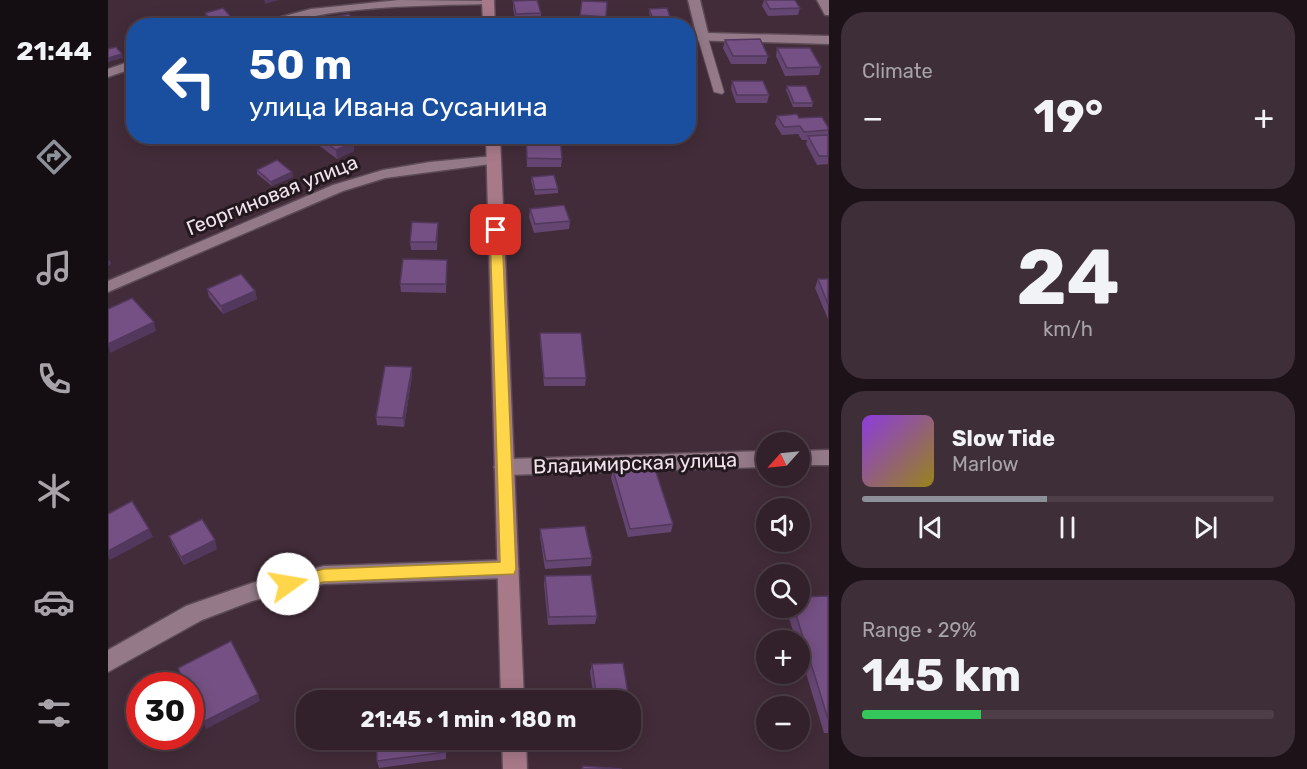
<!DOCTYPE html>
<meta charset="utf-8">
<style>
body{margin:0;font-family:Rubik,sans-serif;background:#3d2e37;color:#f1f3f6;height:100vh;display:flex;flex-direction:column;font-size:22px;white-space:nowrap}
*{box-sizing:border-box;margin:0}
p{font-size:20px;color:#a8a3a9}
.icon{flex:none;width:33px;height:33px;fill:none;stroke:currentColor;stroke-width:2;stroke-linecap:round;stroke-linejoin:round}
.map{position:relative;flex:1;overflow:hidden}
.details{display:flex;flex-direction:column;gap:12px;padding:12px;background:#1c1218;width:478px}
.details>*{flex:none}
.top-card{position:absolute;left:18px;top:18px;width:570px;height:126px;border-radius:24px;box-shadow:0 3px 15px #0003,0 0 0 2px #4d3e47;background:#1a4fa0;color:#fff;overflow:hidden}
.needle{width:39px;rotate:243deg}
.tools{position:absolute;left:648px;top:432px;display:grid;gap:12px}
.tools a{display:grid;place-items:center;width:54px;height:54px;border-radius:50%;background:#32212b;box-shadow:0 3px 15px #0003,0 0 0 2px #4d3e47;font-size:30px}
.speed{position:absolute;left:18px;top:672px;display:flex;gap:12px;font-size:30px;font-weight:700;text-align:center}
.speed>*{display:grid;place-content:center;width:78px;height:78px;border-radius:50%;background:#32212b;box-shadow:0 3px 15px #0003,0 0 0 2px #4d3e47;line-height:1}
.speed .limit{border:9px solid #d22;background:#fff;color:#111}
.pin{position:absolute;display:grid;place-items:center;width:51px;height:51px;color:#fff;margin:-26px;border-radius:12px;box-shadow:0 3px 9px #0006}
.me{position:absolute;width:66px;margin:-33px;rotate:77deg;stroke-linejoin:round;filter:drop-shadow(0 0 4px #0008)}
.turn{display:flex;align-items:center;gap:21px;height:126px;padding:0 24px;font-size:27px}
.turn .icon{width:78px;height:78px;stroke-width:2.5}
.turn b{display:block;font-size:42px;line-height:51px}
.big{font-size:45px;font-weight:700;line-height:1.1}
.details .tile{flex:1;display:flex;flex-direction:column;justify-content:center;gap:9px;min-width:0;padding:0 21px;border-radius:24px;background:#3d2e37}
.details .dial{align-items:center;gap:0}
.dial b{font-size:78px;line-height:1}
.song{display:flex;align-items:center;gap:18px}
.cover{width:72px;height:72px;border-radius:9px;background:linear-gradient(135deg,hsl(270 70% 55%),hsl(50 70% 35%))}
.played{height:6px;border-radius:3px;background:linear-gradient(90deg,#8c9099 45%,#4d3e47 45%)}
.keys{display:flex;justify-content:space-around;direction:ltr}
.heat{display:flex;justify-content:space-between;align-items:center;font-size:33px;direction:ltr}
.charge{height:9px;border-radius:4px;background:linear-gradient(90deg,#34c759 29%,#4d3e47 0)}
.trip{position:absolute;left:188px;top:690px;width:345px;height:60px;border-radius:24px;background:#32212b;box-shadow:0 3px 15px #0003,0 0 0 2px #4d3e47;font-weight:700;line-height:60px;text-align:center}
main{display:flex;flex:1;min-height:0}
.menu{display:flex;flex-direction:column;width:108px;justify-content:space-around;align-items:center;background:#140d11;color:#a8a3a9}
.menu .icon{width:42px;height:42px}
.menu .selected{color:#8c9099}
.menu b{font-size:27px;color:#f1f3f6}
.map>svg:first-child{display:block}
</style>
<main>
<nav class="menu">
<b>21:44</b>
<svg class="icon selected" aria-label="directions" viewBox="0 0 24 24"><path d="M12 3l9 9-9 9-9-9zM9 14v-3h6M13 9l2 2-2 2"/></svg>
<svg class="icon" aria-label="music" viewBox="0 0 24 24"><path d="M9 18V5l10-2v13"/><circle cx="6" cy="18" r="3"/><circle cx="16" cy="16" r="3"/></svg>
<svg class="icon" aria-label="phone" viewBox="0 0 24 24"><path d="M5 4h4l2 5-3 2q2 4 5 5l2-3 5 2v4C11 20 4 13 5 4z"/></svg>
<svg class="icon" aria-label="climate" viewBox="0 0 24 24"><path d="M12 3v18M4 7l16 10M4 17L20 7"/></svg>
<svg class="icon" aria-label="car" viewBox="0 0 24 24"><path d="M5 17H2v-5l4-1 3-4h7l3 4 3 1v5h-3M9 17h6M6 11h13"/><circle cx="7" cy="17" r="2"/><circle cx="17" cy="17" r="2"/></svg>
<svg class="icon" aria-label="filters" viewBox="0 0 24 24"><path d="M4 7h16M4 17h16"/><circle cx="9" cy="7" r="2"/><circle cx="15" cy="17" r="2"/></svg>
</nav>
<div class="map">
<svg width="721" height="769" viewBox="0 0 721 769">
<rect width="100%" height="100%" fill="#422c39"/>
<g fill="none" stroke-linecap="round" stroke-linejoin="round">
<defs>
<polygon id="lane" points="595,35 600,38 616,92 614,94 606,92 590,38"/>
<g id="street">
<path d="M291,0L386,1L380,4C330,5 280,6 231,12C200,16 170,26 139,26L203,9Z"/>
<polygon points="580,0 592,0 600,33 721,36 721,44 580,40 580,32 588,33"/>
<polygon points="709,0 721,0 721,15 717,15"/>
<polygon points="26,60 26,68 0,77 0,69"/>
<polygon points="385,156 392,160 390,163 277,178 235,191 0,292 0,281 225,185 275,170 322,162"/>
<polygon points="721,450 721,465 692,465 692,451"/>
<polygon points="658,451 658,467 396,475 389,472 386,467 389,462 396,459"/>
<polygon points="400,560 407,563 411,569 407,575 400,578 216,584 144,601 94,620 0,672 0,650 78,606 144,583 216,566"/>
</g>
<g id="secondary">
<polygon points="374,0 386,0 387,26 375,26"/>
<polygon points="378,136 392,136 416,700 393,700"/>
<polygon points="394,740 418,740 419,769 395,769"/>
</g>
</defs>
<!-- lane casing -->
<use href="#lane" stroke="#5c4a55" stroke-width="2"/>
<!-- street casing -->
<use href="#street" stroke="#5c4a55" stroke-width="3"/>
<!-- secondary casing -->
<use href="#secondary" stroke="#5c4a55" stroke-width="3"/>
<!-- lane -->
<use href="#lane" fill="#947a89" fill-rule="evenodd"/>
<!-- street -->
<use href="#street" fill="#947a89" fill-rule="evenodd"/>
<!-- secondary -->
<use href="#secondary" fill="#a87989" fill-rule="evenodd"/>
</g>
<!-- wall -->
<g fill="#654572">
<polygon points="656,0 687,0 692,8 690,15 660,16 654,6"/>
<polygon points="405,1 433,13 433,21 408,22 405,9"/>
<polygon points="474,1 498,17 497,24 472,23"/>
<polygon points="541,9 563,20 563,24 545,25 541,13"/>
<polygon points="97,13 124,18 125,22 111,26 106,26 98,17"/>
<polygon points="617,40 660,56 658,64 623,64 615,48"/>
<polygon points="669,48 713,67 711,75 677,76 668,56"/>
<polygon points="580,73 587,89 585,97 580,97"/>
<polygon points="624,81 661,95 659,103 628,103 623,89"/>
<polygon points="679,86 705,103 704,107 685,107 678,90"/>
<polygon points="669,116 691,118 720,127 720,164 709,165 698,144 699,140 694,140 690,134 674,135 667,124"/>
<polygon points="205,136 238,136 246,151 229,159 205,141"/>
<polygon points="418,136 454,159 453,167 419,167"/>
<polygon points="149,170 185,177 164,186 149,174"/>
<polygon points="424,177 450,189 450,193 427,195 423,181"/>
<polygon points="422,209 462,221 461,229 426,233 421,217"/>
<polygon points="330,223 329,250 303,250 302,242"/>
<polygon points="339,260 338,293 293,292 292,284"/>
<polygon points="710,279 720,279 720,319 707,288"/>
<polygon points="99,289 147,291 149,299 115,314 101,297"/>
<polygon points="432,333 478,378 477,386 436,386 432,341"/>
<polygon points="304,376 296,427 269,425 268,417"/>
<polygon points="505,470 565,524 563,532 520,537 503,478"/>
<polygon points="432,529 484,558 483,566 437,569 432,537"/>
<polygon points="61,536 109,549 76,565 64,544"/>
<polygon points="437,576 489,616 487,624 440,625 436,584"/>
<polygon points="720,596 720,733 716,733 692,653 692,640 688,640 678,609 679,608 692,608"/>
<polygon points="484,664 521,700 486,700 482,672"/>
<polygon points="338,752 338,759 271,768 269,761"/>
</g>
<!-- shaded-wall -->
<g fill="#52385c">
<polygon points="156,0 171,0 157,4"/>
<polygon points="124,18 125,22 111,26 106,26 106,23"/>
<polygon points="14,54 15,58 0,62 0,58"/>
<polygon points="246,142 246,151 229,159 228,150"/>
<polygon points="184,172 185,177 164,186 163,182"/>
<polygon points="2,260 3,264 0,266 0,261"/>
<polygon points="147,291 149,299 115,314 113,306"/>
<polygon points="46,322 48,331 2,353 0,344"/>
<polygon points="304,367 304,376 296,427 295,418"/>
<polygon points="41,529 45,537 2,560 0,556 0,551"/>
<polygon points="107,540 109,549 76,565 73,557"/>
<polygon points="150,694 152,701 98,729 95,722"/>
</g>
<!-- building -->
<g fill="#755084" stroke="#52385c" stroke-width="1.5">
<polygon points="429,0 433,13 408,14 405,1"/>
<polygon points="657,0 687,0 692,8 662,9"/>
<polygon points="474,1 499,2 498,17 472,15"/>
<polygon points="115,8 124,18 106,23 97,13"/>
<polygon points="559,8 563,20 546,21 541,9"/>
<polygon points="241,14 246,23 234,26 219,26 216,19"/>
<polygon points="652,39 660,56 625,56 617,40"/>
<polygon points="8,47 14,54 0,58 0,49"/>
<polygon points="669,48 702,48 713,67 679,68"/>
<polygon points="580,73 587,89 580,89"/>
<polygon points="624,81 655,81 661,95 629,95"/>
<polygon points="679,86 698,86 705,103 686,103"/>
<polygon points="689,114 691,118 714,117 720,127 720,130 696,132 692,126 676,127 669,116"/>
<polygon points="720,135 720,156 711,156 700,136"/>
<polygon points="209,136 238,136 246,142 228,150"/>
<polygon points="418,136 452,136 454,159 419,158"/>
<polygon points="169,160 184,172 163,182 149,170"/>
<polygon points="446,175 450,189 427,190 424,177"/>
<polygon points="456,205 462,221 427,224 422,209"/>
<polygon points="304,222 330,223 328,242 302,242"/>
<polygon points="295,259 339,260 338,284 292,284"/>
<polygon points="133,274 147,291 113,306 99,289"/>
<polygon points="710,279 720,279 720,304"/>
<polygon points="24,298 46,322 0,344 0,309"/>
<polygon points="432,333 473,333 478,378 436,378"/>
<polygon points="277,366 304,367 295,418 268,417"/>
<polygon points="546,466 565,524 522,529 505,470"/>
<polygon points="24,501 41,529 0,551 0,514"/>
<polygon points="94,519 107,540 73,557 61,536"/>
<polygon points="477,526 484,558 438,561 432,529"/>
<polygon points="483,575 489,616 441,617 437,576"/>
<polygon points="720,596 720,719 686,608 692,608 692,597"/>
<polygon points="123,641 150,694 95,722 82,695 82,686 78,686 70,668"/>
<polygon points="515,663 521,700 489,700 484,664"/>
<polygon points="330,695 331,700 290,700"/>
<polygon points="268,740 336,740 338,752 269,761"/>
<polygon points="475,766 514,769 474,769"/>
</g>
<!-- route -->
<polygon fill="#ffd54a" stroke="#a68a30" stroke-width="1.5" points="388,227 394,230 408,569 406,574 216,582 180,590 174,588 172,584 174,579 216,569 392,562 382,230"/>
<g text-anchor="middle" stroke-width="6" stroke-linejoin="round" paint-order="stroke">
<!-- street labels -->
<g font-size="20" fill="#f1e3eb" stroke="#22181e">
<text transform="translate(164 195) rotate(-22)" y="7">Георгиновая улица</text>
<text transform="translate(527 463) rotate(-2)" y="7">Владимирская улица</text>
</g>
</g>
</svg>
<div class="tools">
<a><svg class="needle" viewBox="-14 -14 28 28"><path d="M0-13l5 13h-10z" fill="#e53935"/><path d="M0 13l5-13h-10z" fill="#a8a3a9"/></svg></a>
<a><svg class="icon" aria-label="sound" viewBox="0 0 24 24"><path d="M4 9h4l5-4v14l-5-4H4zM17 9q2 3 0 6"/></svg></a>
<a><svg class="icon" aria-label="search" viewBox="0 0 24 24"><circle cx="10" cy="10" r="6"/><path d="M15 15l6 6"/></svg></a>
<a>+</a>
<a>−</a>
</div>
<div class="speed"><div class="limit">30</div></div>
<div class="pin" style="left:388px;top:230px;background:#d93025"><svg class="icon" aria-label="arrive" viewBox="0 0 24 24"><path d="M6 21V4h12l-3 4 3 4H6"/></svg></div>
<svg class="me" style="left:180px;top:584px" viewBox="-20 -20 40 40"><circle r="19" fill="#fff"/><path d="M0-13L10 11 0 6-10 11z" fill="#ffd54a"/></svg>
<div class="trip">21:45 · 1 min · 180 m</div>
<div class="top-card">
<div class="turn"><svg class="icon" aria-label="left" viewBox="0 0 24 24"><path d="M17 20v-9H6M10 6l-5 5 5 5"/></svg><div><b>50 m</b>улица Ивана Сусанина</div></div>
</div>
</div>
<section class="details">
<div class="tile"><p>Climate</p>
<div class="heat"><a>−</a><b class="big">19°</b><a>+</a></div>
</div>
<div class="tile dial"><b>24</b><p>km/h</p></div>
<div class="tile">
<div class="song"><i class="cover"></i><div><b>Slow Tide</b><p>Marlow</p></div></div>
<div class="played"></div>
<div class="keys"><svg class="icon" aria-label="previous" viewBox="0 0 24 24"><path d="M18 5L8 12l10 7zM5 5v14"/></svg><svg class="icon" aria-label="pause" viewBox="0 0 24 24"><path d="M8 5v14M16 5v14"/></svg><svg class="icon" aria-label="next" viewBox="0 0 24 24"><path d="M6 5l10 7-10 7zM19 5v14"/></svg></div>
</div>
<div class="tile"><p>Range · 29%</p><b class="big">145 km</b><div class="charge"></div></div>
</section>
</main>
